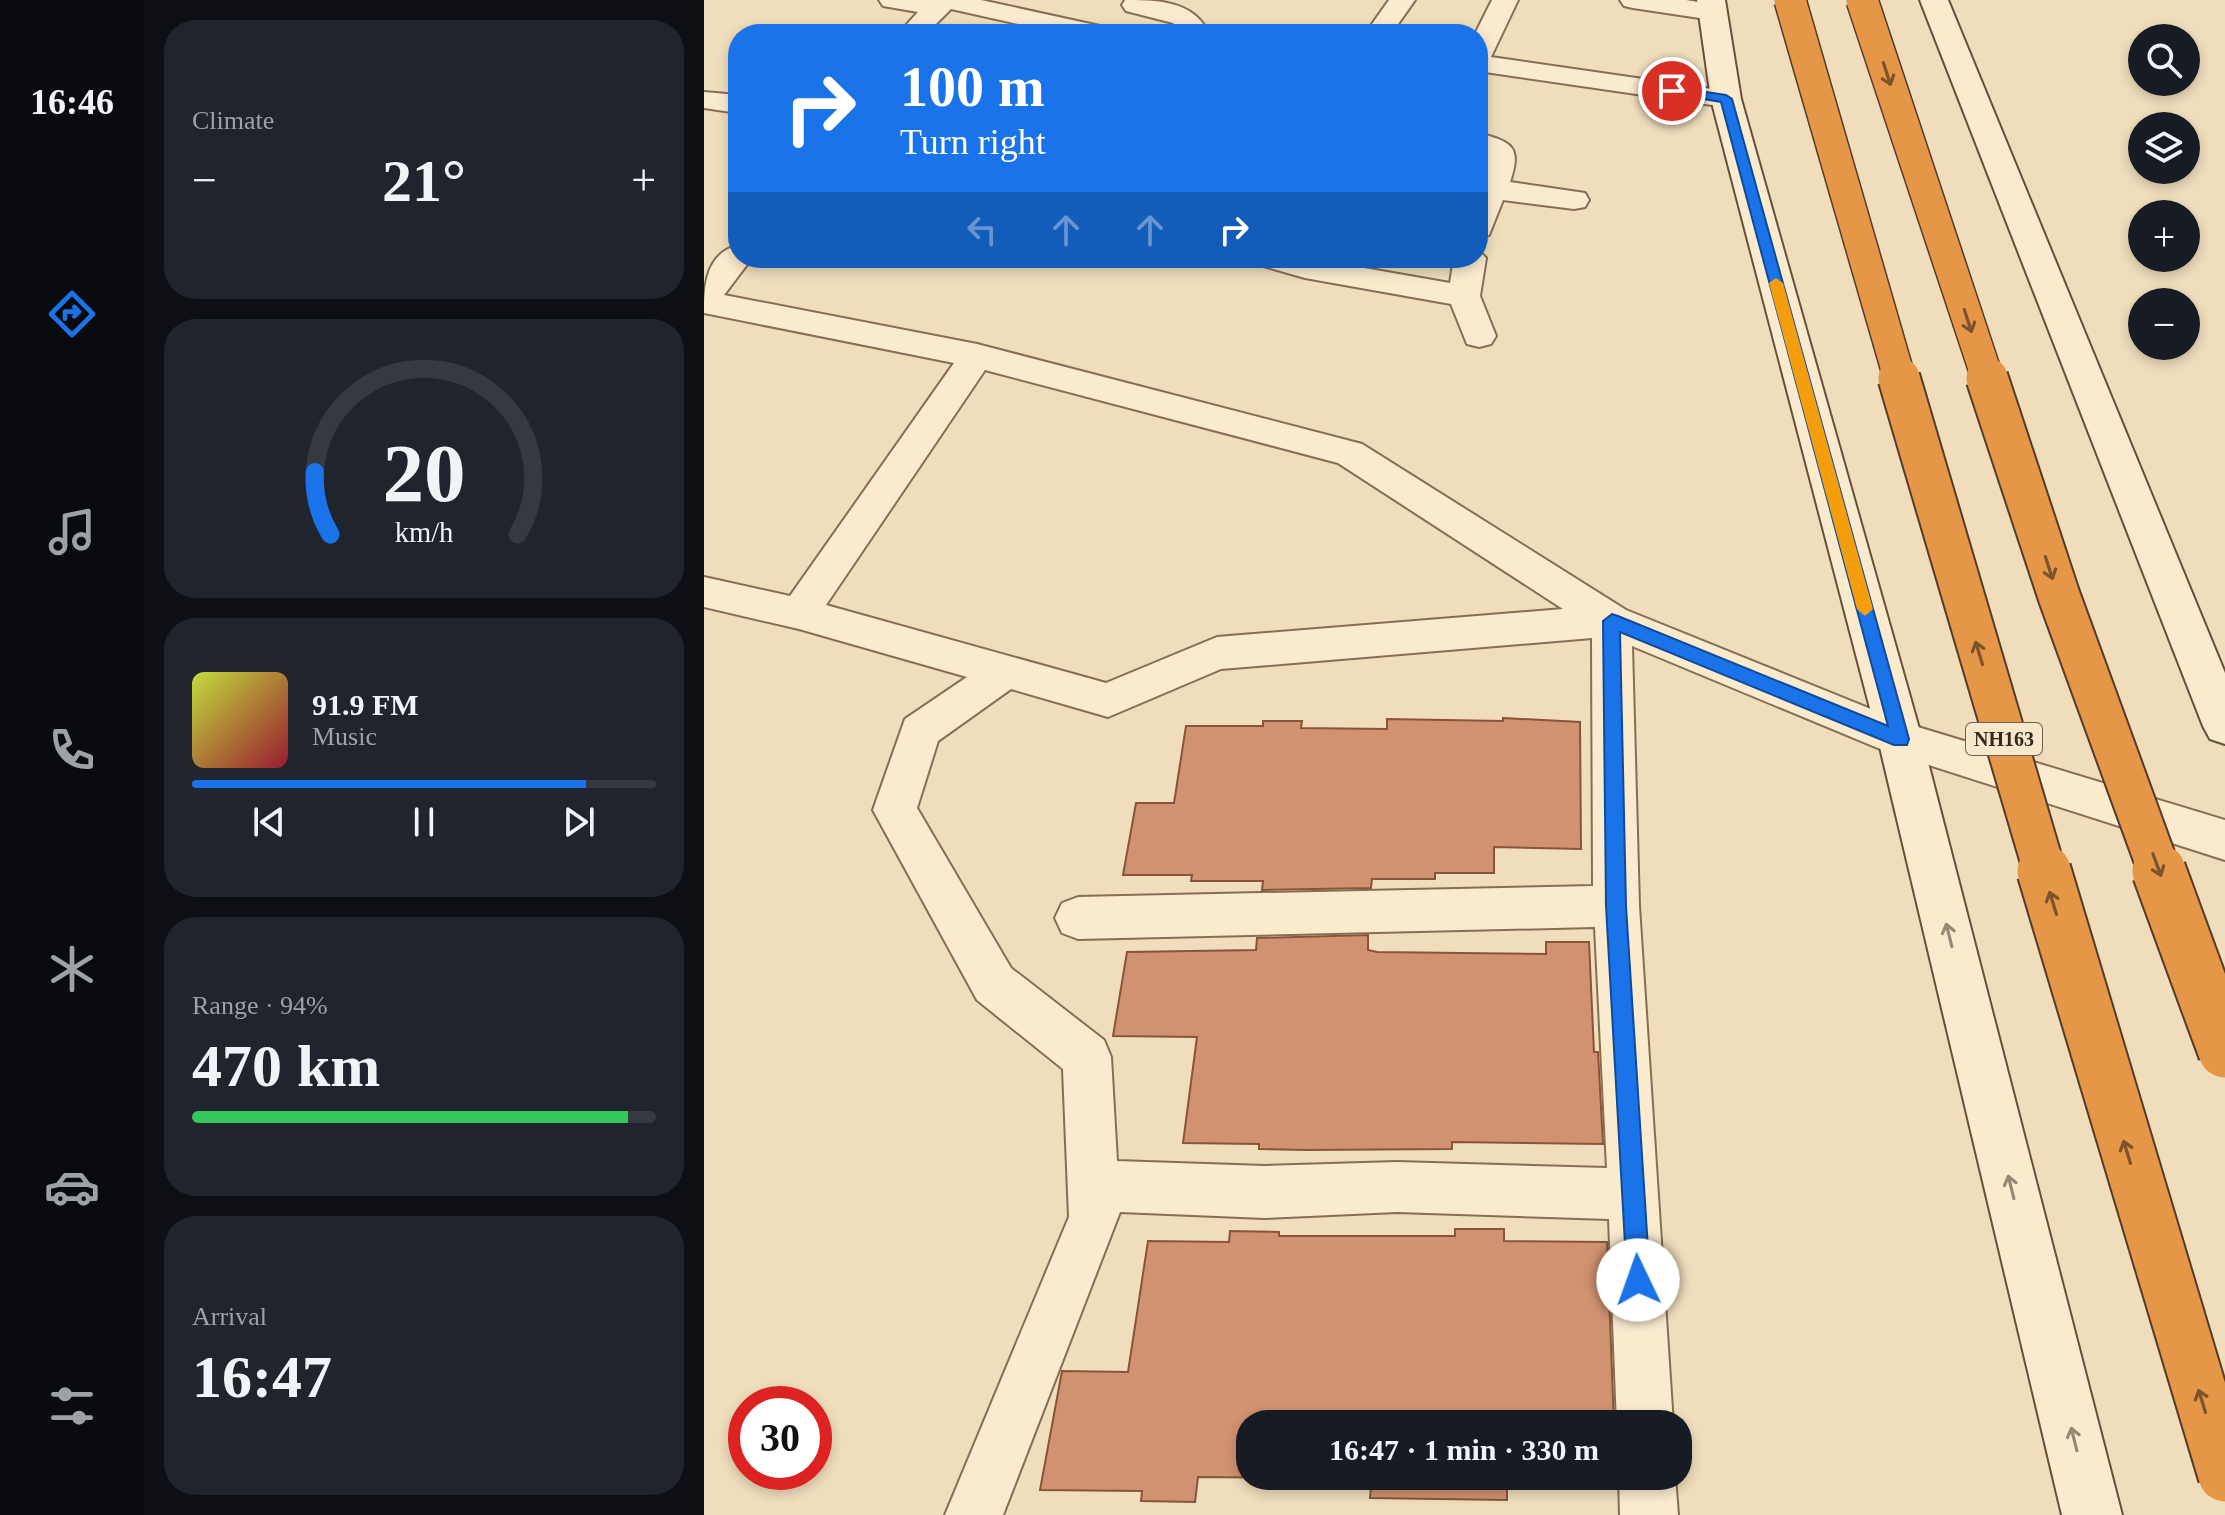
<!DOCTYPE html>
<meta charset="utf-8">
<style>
body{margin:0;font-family:Georgia,serif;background:#20242c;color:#f1f3f6;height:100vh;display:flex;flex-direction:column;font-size:30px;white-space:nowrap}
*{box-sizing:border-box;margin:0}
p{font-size:26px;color:#9ea1a6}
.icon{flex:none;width:44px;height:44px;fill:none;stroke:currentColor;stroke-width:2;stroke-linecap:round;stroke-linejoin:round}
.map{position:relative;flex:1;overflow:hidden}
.side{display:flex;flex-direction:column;gap:20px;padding:20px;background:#0d0f14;width:560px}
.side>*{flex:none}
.hud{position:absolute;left:24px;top:24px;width:760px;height:244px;border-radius:32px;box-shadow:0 4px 12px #0003;background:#1a73e8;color:#fff;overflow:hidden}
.controls{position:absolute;left:1424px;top:24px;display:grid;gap:16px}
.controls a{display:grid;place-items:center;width:72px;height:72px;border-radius:50%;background:#171b24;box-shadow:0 4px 12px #0003;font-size:40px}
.speed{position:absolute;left:24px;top:1386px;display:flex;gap:16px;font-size:40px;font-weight:700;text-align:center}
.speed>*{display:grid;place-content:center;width:104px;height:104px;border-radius:50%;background:#171b24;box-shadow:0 4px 12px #0003;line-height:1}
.speed .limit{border:12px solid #d22;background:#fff;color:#111}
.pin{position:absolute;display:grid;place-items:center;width:68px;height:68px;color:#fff;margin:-34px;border:4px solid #fff;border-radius:50%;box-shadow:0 2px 8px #0007}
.me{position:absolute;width:88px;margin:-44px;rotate:357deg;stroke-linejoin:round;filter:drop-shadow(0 0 6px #0008)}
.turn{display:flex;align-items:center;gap:28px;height:168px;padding:0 40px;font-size:36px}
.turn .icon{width:104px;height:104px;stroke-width:2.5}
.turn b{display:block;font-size:56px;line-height:68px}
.lanes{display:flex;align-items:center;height:76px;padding:0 40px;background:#0003;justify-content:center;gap:40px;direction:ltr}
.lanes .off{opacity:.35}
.big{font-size:60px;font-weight:700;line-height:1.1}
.side .widget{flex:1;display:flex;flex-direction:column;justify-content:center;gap:12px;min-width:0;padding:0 28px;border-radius:32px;background:#20242c}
.side .dial{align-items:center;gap:0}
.dial svg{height:208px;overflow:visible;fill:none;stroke:#363941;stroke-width:7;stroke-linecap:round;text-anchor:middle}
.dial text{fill:#f1f3f6;stroke:none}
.song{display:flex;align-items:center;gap:24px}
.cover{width:96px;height:96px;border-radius:12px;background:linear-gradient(135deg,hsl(70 70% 55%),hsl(350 70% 35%))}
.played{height:8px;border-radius:4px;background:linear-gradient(90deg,#1a73e8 85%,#363941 85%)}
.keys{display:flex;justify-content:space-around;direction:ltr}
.heat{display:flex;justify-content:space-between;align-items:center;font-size:44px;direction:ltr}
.charge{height:12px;border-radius:6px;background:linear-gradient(90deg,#34c759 94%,#363941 0)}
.trip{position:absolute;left:532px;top:1410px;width:456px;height:80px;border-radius:32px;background:#171b24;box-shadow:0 4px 12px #0003;font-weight:700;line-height:80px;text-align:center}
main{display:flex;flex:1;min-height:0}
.tab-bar{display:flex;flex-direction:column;width:144px;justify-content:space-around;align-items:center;background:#090b0e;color:#9ea1a6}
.tab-bar .icon{width:56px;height:56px}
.tab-bar .active{color:#1a73e8}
.tab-bar b{font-size:36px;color:#f1f3f6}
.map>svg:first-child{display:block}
</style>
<main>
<nav class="tab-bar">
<b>16:46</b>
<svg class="icon active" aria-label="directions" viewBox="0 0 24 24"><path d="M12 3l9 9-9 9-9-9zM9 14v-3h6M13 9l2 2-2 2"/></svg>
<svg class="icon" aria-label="music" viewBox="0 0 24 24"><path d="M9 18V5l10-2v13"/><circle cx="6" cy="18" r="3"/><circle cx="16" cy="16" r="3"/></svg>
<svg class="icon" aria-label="phone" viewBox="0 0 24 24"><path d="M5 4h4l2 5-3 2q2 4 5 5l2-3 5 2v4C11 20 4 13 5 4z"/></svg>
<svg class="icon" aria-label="climate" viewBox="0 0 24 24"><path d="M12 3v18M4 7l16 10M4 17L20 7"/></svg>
<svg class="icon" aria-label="car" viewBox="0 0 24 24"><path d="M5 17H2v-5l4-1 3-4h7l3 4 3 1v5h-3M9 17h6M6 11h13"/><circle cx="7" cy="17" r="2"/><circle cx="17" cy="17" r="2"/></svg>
<svg class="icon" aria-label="filters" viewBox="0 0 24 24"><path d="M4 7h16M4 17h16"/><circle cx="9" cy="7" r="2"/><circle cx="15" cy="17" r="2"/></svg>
</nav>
<section class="side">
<div class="widget"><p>Climate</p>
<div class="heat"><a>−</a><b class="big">21°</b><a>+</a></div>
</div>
<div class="widget dial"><svg viewBox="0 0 100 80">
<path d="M14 69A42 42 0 1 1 86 69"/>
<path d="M14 69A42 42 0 0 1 8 45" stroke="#1a73e8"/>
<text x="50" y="56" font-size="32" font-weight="700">20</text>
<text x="50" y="72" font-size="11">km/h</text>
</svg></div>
<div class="widget">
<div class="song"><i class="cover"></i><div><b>91.9 FM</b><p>Music</p></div></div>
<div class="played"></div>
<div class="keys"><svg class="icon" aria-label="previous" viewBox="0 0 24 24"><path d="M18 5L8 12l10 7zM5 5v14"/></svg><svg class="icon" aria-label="pause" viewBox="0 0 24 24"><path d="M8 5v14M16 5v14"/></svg><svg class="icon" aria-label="next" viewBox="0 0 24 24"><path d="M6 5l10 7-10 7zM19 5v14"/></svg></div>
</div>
<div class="widget"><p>Range · 94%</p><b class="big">470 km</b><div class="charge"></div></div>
<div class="widget"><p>Arrival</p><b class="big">16:47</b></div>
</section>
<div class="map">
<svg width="1521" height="1515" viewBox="0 0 1521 1515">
<rect width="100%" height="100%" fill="#efddbc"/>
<!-- building -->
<g fill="#d09270" stroke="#88543a" stroke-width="2">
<polygon points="799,718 876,722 877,849 790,847 790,873 731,873 731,879 668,879 667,888 558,890 559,881 487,881 488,875 419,875 432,803 470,803 482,726 559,726 559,721 598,721 597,728 683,729 683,719 799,721"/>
<polygon points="664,935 664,950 673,952 842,954 842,942 885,942 890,1052 894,1052 899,1144 748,1142 748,1149 602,1150 555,1149 555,1144 479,1143 493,1037 409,1036 423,952 552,950 553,938"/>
<polygon points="751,1229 800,1229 800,1241 903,1242 910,1424 546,1424 546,1476 912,1476 912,1483 803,1482 803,1500 666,1498 667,1487 594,1486 595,1478 494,1477 491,1502 437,1501 438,1491 336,1490 358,1371 424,1372 444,1241 525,1242 526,1231 575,1232 575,1236 751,1236"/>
</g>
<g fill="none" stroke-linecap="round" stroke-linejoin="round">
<defs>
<g id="street">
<polygon points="175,0 277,0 405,28 408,34 359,34 247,9 222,34 194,34 214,12 179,6"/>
<path d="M421,0C448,0 483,0 500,25L499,34H473V27L469,23L422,11L418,5Z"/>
<polygon points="685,0 711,0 687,34 661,34"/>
<polygon points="788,0 814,0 787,57 1022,91 1032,93 1036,99 1032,105 1022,107 774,71 774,34 771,34"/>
<polygon points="916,0 982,0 1018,6 1022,12 1018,18 1009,20 929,8 920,6"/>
<polygon points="0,92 34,95 34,113 0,108"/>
<path d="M774,133C808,142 818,146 806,182L881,193L885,200L881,207L870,209L799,200L785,235L774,238V178H777L782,156L774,152Z"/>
<path d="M34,245V258H48L20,295L273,344L658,444L922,610L1204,724L1521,820V860L1181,751L928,646L935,906L969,1424H913L905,1219L693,1212L561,1218L416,1212L299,1515H241L365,1217L359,1069L273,1000L169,810L201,719L263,677L95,629L0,607V577L86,596L250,363L0,313C0,285 2,254 34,245ZM281,370L634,463L859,609L513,637L402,683L122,605ZM888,638L889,886L374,897L358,903L351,918L358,933L374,939L891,927L903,1168L693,1162L561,1166L413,1161L407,1057L400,1040L307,968L213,808L234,741L307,689L404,717L517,669Z"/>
<polygon points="774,250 782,258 776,296 792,336 787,344 775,347 763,344 747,304 601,278 556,265 551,258 603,258 746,283 750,258 774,258"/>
<polygon points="915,1476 971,1476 974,1515 916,1515"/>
</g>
<g id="secondary">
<polygon points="993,0 1021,0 1037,99 1218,739 1418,1515 1358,1515 1174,739 1007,99"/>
<polygon points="1216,0 1244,0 1521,673 1521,744 1506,739 1499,726"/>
</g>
</defs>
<!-- street casing -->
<use href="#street" stroke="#886d55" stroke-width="4"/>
<!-- secondary casing -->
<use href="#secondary" stroke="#694e39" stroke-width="4"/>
<!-- street -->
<use href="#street" fill="#faebcf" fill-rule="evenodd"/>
<!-- secondary -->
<use href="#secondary" fill="#faebcf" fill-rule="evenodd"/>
<defs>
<g id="highway-bridge-far2">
<polyline points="1086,0 1196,380"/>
<polyline points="1158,0 1284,380"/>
</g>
<g id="highway-bridge-far1">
<polyline points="1195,378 1341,873"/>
<polyline points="1283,378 1355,596 1456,873"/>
</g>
<g id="highway-bridge">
<polyline points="1340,871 1521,1475"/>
<polyline points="1455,871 1521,1051"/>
</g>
</defs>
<!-- highway-bridge-far2 casing -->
<use href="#highway-bridge-far2" stroke="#553b2a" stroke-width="34" stroke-linecap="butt"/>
<!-- highway-bridge-far1 casing -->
<use href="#highway-bridge-far1" stroke="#553b2a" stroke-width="45" stroke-linecap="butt"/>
<!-- highway-bridge casing -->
<use href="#highway-bridge" stroke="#553b2a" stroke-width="57" stroke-linecap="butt"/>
<!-- highway-bridge-far2 -->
<use href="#highway-bridge-far2" stroke="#e59647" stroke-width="31"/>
<!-- highway-bridge-far1 -->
<use href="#highway-bridge-far1" stroke="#e59647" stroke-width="41"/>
<!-- highway-bridge -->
<use href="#highway-bridge" stroke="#e59647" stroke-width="53"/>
</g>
<!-- one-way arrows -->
<defs><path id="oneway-shaft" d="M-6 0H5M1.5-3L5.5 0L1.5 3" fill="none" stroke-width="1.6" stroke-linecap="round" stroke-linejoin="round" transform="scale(2)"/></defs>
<g stroke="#7c532d">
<use href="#oneway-shaft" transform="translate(1183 74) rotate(72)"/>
<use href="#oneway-shaft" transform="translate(1264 321) rotate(72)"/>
<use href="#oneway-shaft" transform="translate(1345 568) rotate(72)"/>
<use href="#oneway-shaft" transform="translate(1275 653) rotate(-107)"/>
<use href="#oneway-shaft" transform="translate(1453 865) rotate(70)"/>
<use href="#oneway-shaft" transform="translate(1349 903) rotate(-107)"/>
<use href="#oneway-shaft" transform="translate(1423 1152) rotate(-107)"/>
<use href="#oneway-shaft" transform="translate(1498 1401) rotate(-107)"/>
</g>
<g stroke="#988875">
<use href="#oneway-shaft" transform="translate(1245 935) rotate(-104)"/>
<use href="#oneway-shaft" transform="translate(1307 1187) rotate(-104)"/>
<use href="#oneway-shaft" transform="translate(1370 1439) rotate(-104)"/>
</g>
<!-- route -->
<polygon fill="#1a73e8" stroke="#114b97" stroke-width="2" points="968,87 1022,95 1028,99 1205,739 1203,745 1190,745 916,632 922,906 946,1280 942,1288 934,1291 926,1288 923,1280 902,906 899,621 908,614 914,616 1184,726 1017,102 964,93 962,91"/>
<!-- slow -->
<polygon fill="#f59e0b" points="1072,278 1079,283 1169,609 1161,616 1153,609 1065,283"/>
<g text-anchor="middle" stroke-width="8" stroke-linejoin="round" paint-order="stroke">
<!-- shield labels -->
<rect fill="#f7e8cc" stroke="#706050" stroke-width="2" x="1262" y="723" width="76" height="32" rx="6"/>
<g font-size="20" font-weight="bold" fill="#36261b">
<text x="1300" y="746">NH163</text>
</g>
</g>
</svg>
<div class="controls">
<a><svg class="icon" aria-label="search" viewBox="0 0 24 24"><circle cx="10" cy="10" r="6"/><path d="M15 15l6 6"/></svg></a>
<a><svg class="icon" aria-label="layers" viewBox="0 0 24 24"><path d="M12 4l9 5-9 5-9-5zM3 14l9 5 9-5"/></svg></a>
<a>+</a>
<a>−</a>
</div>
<div class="speed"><div class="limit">30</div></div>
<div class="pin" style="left:968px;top:91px;background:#d93025"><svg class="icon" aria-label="arrive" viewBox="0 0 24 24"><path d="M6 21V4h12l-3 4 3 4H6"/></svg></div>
<svg class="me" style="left:934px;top:1280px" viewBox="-20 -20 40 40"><circle r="19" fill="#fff"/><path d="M0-13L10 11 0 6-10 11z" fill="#1a73e8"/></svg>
<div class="trip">16:47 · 1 min · 330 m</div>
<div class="hud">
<div class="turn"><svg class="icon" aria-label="right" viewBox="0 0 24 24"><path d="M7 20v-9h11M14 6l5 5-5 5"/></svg><div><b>100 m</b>Turn right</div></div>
<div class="lanes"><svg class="icon off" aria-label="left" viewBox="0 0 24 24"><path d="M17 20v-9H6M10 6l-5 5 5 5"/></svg><svg class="icon off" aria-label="ahead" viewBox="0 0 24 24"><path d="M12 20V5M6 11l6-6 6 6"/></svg><svg class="icon off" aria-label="ahead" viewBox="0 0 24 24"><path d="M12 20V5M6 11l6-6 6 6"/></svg><svg class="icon" aria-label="right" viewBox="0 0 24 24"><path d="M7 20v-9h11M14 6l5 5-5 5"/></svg></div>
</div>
</div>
</main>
